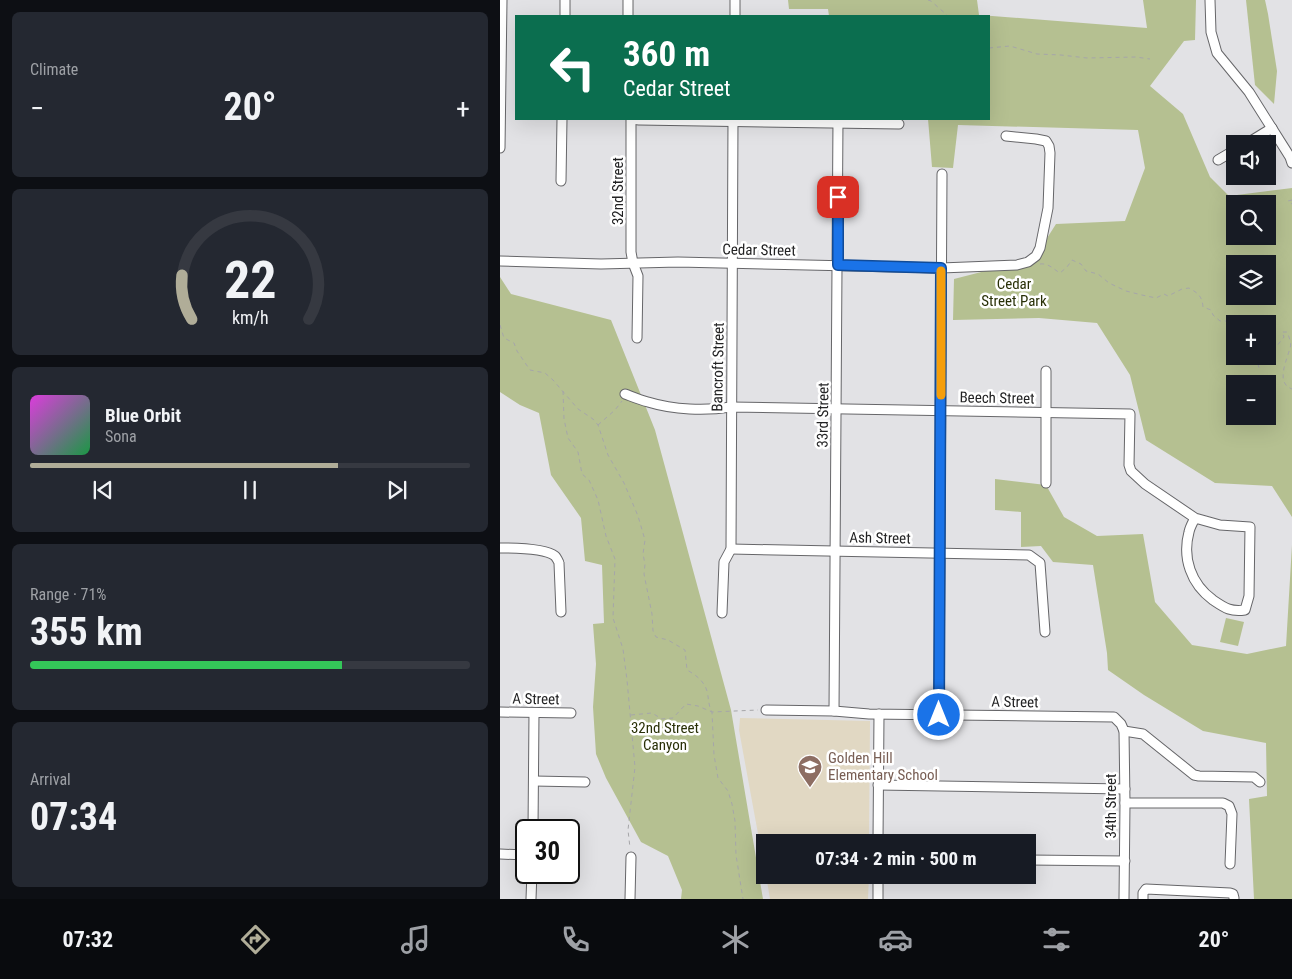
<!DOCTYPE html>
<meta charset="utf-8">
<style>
body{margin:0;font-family:"Roboto Condensed",sans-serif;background:#242831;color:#f1f3f6;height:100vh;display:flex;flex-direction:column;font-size:19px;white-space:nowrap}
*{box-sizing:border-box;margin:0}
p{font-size:16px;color:#9ea1a6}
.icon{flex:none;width:28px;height:28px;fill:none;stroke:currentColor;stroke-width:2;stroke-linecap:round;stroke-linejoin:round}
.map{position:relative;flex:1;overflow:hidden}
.drawer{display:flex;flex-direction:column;gap:12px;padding:12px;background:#0d0f14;width:500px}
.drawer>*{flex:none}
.banner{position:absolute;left:15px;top:15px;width:475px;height:105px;border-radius:0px;box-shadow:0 5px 20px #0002;background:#0b6e4f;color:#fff;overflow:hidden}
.fabs{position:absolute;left:726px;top:135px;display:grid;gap:10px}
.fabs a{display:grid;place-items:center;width:50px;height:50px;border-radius:0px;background:#171b24;box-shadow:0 5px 20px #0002;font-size:25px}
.speed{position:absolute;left:15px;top:819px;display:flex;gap:10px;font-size:25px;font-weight:700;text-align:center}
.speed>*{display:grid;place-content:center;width:65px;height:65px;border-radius:50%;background:#171b24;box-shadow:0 5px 20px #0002;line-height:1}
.speed .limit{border:2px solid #111;border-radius:8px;background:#fff;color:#111}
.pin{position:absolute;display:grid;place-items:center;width:42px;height:42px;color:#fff;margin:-21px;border-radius:10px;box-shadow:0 2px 8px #0006}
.me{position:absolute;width:55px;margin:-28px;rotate:0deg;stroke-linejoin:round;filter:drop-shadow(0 0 4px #0008)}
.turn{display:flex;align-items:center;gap:18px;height:105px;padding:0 25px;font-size:22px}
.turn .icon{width:65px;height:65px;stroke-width:2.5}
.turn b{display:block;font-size:35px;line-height:42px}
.big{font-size:38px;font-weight:700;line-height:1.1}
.drawer .card{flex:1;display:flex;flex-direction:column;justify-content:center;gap:8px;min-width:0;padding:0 18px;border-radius:8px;background:#242831}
.drawer .dial{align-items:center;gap:0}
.dial svg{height:130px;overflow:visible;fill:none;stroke:#363941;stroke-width:7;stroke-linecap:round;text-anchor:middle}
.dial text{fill:#f1f3f6;stroke:none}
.song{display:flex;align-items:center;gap:15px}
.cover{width:60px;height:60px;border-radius:8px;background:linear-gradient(135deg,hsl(300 70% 55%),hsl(140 70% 35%))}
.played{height:5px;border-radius:2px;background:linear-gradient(90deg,#b0ad98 70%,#363941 70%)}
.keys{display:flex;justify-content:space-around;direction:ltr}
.heat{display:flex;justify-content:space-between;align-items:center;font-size:28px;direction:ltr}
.charge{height:8px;border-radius:4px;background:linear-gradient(90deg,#34c759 71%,#363941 0)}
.trip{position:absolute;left:256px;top:834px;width:280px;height:50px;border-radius:0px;background:#171b24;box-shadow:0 5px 20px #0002;font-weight:700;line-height:50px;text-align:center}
.tabs{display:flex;height:80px;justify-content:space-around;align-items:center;background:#090b0e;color:#9ea1a6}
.tabs .icon{width:35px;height:35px}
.tabs .current{color:#b0ad98}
.tabs b{font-size:22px;color:#f1f3f6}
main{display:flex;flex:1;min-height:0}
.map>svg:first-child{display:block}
</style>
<main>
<section class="drawer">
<div class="card"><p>Climate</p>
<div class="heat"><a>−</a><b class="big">20°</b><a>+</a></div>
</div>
<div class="card dial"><svg viewBox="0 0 100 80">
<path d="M14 69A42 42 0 1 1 86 69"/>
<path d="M14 69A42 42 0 0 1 8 42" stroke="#b0ad98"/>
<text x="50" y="56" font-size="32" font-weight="700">22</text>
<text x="50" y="72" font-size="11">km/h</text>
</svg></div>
<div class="card">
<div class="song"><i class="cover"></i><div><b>Blue Orbit</b><p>Sona</p></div></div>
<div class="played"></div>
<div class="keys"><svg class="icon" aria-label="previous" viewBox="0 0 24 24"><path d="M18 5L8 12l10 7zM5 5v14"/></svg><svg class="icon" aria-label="pause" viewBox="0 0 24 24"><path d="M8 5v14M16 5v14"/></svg><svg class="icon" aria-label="next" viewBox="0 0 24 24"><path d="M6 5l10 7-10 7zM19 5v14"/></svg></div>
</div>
<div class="card"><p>Range · 71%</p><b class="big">355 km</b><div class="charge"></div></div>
<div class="card"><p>Arrival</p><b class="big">07:34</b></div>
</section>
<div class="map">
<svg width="792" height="899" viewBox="0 0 792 899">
<rect width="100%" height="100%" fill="#e2e2e5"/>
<!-- education -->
<g fill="#e1d8c3">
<polygon points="240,718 370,721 369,842 265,842 265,872 239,730"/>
<polygon points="266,875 369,875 368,899 270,899"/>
</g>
<!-- green -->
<g fill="#b5c091" fill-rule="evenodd">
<path d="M288,0H477L479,15L647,28L643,0H696L695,40L684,41L650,86L683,114L710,177L729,196L792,188V517L772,486L715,483L646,440L630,375L597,323L539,318L453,320L454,279L489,270L530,265L556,224L625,221L645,168L638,130L458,125L453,168L432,167L428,119H489V16H329L328,9H289ZM735,204H768V236H735ZM735,264H768V296H735ZM735,324H768V356H735ZM735,384H768V416H735Z"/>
<polygon points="746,0 765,0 768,14 777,71 774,104 755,85"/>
<polygon points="0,277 11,294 111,320 155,430 231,710 263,899 181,899 182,890 168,856 141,842 106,778 96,754 93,707 96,664 93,624 104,623 102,565 85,561 81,518 51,475 39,413 20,405 0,392"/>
<polygon points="495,479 546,485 564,517 597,536 643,534 655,602 692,645 747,654 786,646 792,545 792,899 754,899 749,799 767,796 766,743 703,731 644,695 608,670 607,653 593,565 553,562 541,546 521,547 521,512 495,510"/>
<polygon points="726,618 744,622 738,646 720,642"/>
</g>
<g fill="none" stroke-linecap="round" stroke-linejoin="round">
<defs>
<g id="minor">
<polyline points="710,0 711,32 717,53 749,92 790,157 792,163"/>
<polyline points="65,16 65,0"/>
<polyline points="128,16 128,0"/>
<polyline points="235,16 235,0"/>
<polyline points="131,119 131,252 133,263 138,276 137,338"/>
<polyline points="132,119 139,120 399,124"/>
<polyline points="746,144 772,128"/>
<polyline points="0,148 2,0"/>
<polyline points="718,160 735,150"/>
<polyline points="61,181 62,119"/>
<polyline points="0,261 101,264 178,262 441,268 517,265 528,262 536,256 540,248 548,208 550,153 549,146 546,141 536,139 506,136"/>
<path d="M125,394C133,397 140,400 148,402C174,410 205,411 231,407L630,414L629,465L631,471L645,484L695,518L720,525L750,527L749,596L745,610C730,612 725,608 713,600C691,584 682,558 689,532C690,527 693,522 695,518"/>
<polyline points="546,483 546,371"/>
<path d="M0,548C13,548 45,548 55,556C56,557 59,562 59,563L61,612"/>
<polyline points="231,549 529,555 540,563 545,632"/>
<polyline points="222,613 224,562 231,549 233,119"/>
<polyline points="266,710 334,711 369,714 614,717 621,724 624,731 625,803 624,899"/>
<polyline points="334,711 338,119"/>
<polyline points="0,712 71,713"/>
<polyline points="439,715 442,174"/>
<polyline points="624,731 643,734 694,775 699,776 754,777 760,782"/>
<polyline points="34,781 85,782"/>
<polyline points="378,785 625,789"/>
<polyline points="625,803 723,803 729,806 732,814 730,864"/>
<polyline points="33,830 34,713"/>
<polyline points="378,842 379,714"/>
<polyline points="0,854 26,855"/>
<polyline points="69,855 72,855"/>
<polyline points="528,860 625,861"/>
<polyline points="31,899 32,872"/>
<polyline points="130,899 131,857"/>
<polyline points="378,899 378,875"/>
<polyline points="643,899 643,893 646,889 730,893 733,894 734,898"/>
</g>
</defs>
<!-- minor casing -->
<use href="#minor" stroke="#666669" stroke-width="11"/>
<!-- path -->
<g stroke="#a6a6a9" stroke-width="1" stroke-dasharray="4 4" stroke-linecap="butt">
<polyline points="428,0 431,1 448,16"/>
<polyline points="489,48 510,46 537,54 561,55 587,58 636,57 650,59"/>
<polyline points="792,200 788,201 792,204"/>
<path d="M540,264C549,263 553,269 560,273L567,267L572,260L581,264L586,271L598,274L609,283L626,291L642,295L656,298L664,294L668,296L682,289L689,288C698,293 702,296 703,307L711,310L713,315L720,321H729L740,324"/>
<path d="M0,325L4,338L14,343L17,351L30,370L45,373L53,380L78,409L93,419L98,425L108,455L124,483L138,516L145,540L143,554L145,564L144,574L152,614L153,631L156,637L168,640L185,650L187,670C196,675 204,681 207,691C209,699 208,705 212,712L214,755L218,778L228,791L232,804L235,821L236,855L243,899"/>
<path d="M768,355V351L776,347L784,337L782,332H787C789,337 792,343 790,348C787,360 775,383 792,389"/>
<polyline points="756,356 759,368 767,356"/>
<polyline points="63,391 64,419 68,438 78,452 82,474 89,480 98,500 106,536 115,559 113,618 123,649 127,680 135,767 128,830 130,848"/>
<polyline points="98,425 115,410 122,401"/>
<polyline points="131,715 152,713 162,719 173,718 186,704 198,706 212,712 258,710"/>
</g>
<!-- minor -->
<use href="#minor" stroke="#fff" stroke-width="9"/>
</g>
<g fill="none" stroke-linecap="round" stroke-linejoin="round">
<defs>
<polyline id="route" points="338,197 338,265 441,268 439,715"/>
</defs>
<!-- route casing -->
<use href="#route" stroke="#114b97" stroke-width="12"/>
<!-- route -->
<use href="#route" stroke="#1a73e8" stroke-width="9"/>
<!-- slow -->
<polyline stroke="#f59e0b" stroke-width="9" points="441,395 441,271"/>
</g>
<!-- icons -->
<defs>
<symbol id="school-pin" viewBox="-11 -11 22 30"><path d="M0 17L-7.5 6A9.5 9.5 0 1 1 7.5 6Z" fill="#8d6e63" stroke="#fff"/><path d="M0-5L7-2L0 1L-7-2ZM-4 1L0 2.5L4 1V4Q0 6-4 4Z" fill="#fff"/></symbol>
</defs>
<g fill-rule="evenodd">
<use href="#school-pin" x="296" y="753" width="28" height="38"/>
</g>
<g text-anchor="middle" stroke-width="5" stroke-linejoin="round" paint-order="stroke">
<!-- street labels -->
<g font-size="15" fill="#232324" stroke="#fff">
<text transform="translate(118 191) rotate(-90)" y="5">32nd Street</text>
<text transform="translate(259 250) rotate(1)" y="5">Cedar Street</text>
<text transform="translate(218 367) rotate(-89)" y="5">Bancroft Street</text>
<text transform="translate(497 398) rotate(1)" y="5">Beech Street</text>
<text transform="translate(323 415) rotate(-89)" y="5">33rd Street</text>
<text transform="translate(380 538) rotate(1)" y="5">Ash Street</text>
<text transform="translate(36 699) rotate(1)" y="5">A Street</text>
<text transform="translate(515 702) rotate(1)" y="5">A Street</text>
<text transform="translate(611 806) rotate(-90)" y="5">34th Street</text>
</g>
<!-- park labels -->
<g font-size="15" fill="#293007" stroke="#fff">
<text x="514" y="289">Cedar<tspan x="514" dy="17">Street Park</tspan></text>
<text x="165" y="733">32nd Street<tspan x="165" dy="17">Canyon</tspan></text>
</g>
<!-- education labels -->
<g font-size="15" fill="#785e54" stroke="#fff" text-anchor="start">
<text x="328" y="763">Golden Hill<tspan x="328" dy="17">Elementary School</tspan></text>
</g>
</g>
</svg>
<div class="fabs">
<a><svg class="icon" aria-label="sound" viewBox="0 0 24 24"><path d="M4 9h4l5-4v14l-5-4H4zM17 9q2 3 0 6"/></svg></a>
<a><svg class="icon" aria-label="search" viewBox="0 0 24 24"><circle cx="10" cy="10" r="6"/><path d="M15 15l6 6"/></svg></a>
<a><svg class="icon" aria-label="layers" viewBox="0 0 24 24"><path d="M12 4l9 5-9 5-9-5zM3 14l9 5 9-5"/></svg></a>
<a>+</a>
<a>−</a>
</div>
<div class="speed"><div class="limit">30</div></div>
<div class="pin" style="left:338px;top:197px;background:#d93025"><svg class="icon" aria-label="arrive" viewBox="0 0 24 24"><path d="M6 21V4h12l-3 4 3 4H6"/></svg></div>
<svg class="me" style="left:439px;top:715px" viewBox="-20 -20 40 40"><circle r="17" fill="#1a73e8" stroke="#fff" stroke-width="3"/><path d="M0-11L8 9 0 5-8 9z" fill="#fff"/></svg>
<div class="trip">07:34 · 2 min · 500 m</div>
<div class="banner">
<div class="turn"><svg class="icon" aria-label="left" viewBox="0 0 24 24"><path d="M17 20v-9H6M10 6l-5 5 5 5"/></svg><div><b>360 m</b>Cedar Street</div></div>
</div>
</div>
</main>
<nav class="tabs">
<b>07:32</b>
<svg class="icon current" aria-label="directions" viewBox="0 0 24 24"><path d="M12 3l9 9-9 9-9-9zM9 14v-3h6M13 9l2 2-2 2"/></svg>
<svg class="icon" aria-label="music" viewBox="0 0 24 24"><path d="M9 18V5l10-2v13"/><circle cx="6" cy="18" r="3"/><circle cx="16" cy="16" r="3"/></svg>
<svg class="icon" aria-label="phone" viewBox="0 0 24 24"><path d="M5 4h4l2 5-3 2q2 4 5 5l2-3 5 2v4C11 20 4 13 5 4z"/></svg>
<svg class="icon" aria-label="climate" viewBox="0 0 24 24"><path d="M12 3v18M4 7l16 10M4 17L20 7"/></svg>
<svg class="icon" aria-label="car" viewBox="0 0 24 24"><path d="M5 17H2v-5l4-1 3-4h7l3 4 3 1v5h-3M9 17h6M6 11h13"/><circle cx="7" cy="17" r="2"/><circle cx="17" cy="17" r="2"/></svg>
<svg class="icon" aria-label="filters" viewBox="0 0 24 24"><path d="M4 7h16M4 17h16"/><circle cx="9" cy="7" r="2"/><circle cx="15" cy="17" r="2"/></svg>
<b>20°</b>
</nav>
